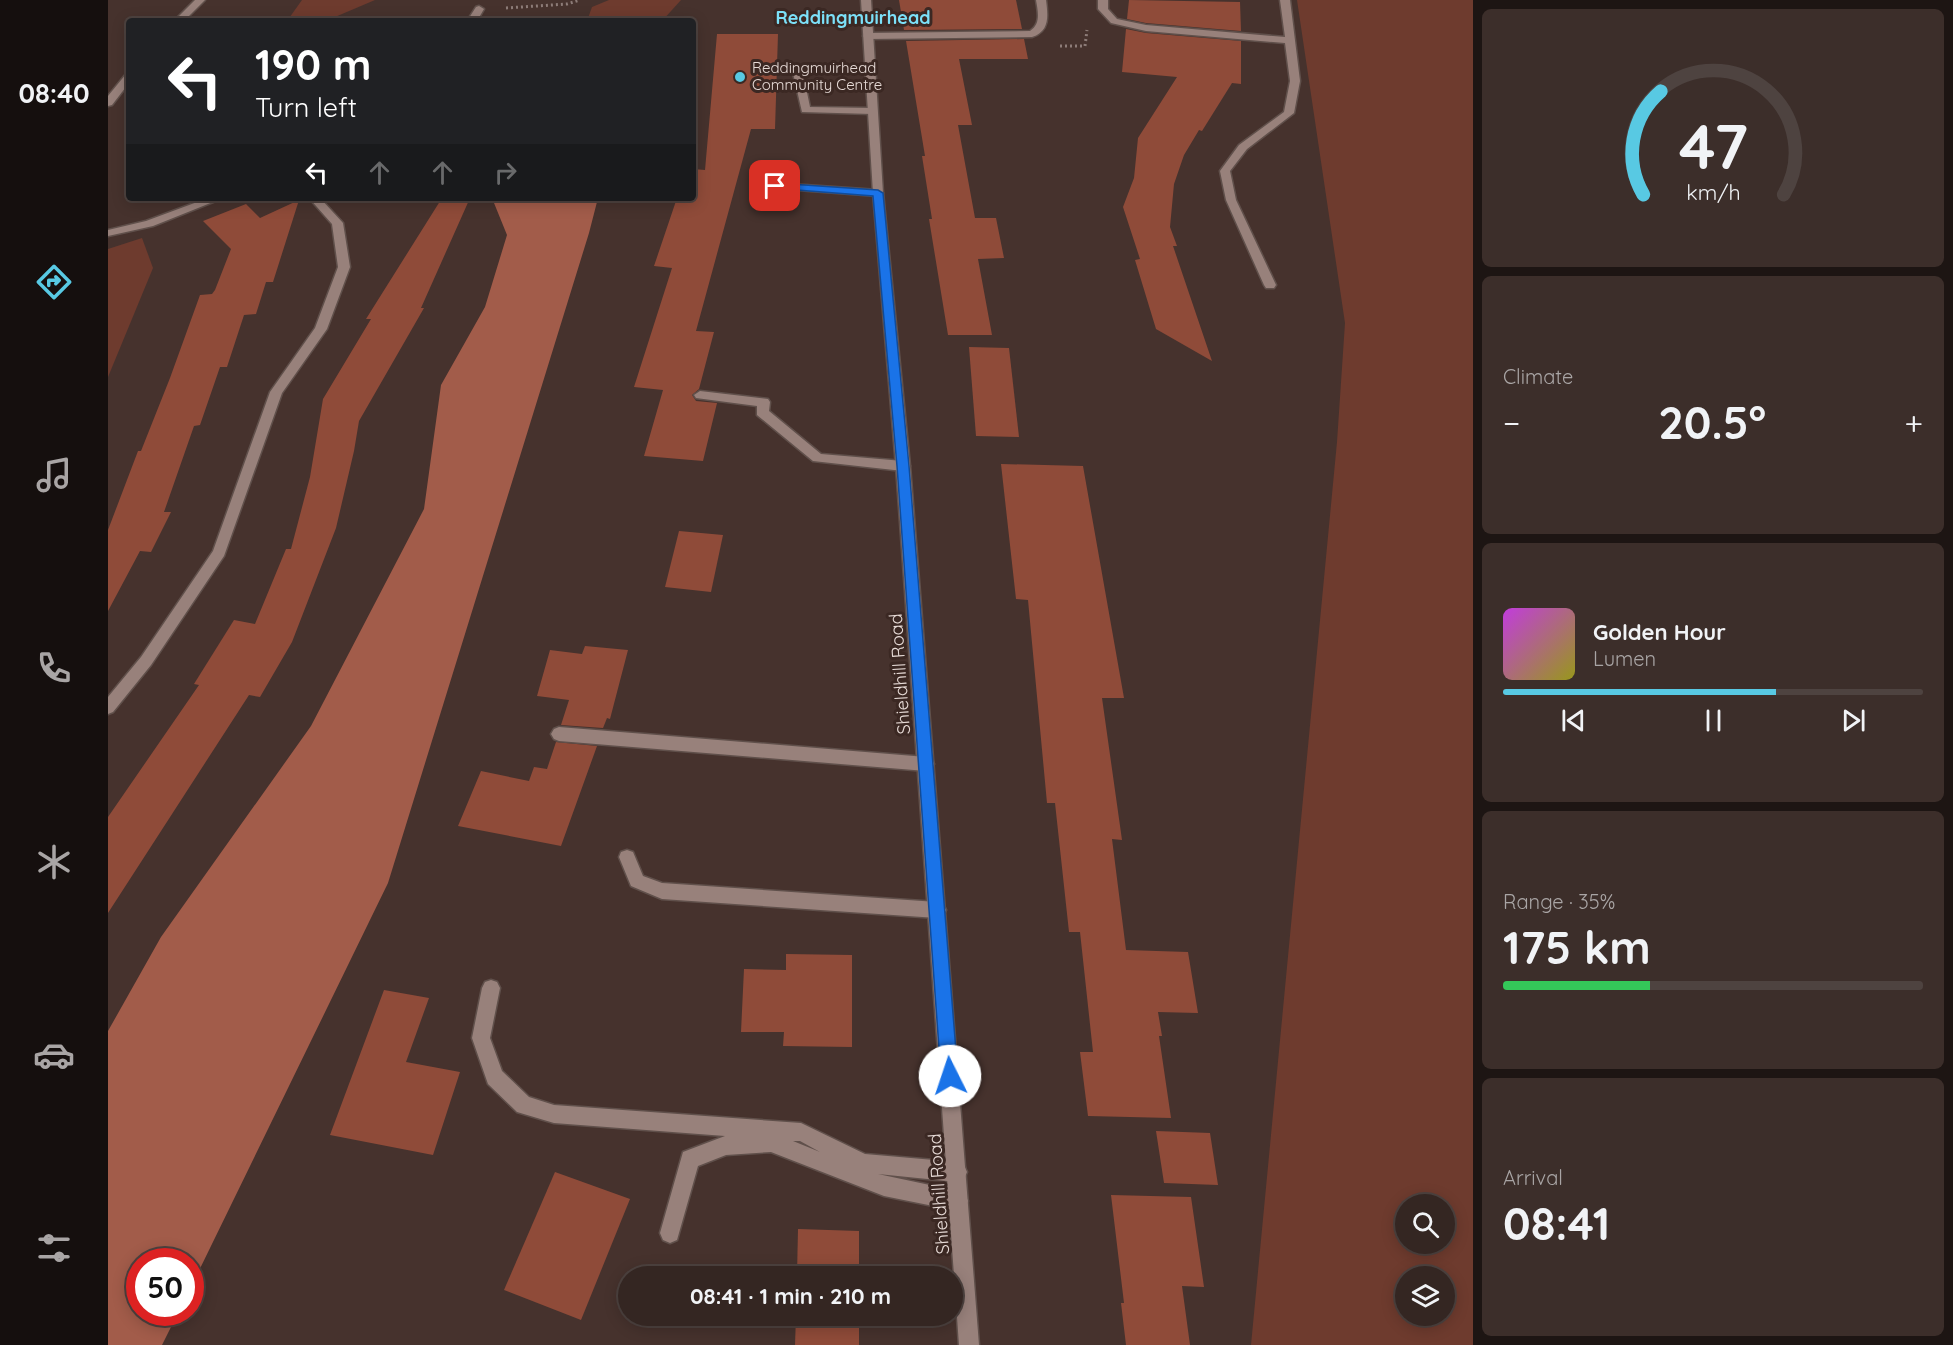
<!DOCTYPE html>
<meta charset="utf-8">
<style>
body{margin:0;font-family:Quicksand,sans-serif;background:#3c2e2a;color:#f1f3f6;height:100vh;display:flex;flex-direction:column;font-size:22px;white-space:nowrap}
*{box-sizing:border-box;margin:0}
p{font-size:20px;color:#a9a5a5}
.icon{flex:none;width:33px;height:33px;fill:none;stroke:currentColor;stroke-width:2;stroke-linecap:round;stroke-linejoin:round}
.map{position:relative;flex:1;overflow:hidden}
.panel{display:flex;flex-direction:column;gap:9px;padding:9px;background:#1d1513;width:480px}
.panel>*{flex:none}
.guide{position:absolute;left:18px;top:18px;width:570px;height:183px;border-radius:6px;box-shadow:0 3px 15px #0003,0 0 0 2px #4e4340;background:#202124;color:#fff;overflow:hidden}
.fabs{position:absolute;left:1287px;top:1194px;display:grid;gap:12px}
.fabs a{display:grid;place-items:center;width:60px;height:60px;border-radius:50%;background:#342622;box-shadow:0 3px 15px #0003,0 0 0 2px #4e4340;font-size:30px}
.speed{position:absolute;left:18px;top:1248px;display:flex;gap:12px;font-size:30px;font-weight:700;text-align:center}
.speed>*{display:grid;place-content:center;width:78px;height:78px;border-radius:50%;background:#342622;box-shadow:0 3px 15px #0003,0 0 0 2px #4e4340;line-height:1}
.speed .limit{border:9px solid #d22;background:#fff;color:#111}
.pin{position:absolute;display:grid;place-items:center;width:51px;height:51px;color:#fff;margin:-26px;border-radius:12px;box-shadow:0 3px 9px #0006}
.me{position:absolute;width:66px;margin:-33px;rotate:356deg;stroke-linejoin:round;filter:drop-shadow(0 0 4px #0008)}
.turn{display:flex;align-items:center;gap:21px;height:126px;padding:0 30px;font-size:27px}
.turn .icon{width:78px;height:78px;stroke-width:2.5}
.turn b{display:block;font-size:42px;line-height:51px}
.lanes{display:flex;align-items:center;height:57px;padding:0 30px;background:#0003;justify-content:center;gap:30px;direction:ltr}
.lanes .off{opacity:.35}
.big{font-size:45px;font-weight:700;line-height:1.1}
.panel .tile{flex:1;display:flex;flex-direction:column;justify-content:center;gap:9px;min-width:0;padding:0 21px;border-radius:9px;background:#3c2e2a}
.panel .dial{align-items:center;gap:0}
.dial svg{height:156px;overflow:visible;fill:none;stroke:#4e4340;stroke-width:7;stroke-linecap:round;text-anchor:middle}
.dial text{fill:#f1f3f6;stroke:none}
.song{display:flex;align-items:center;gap:18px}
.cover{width:72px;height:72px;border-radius:9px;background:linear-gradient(135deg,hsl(290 70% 55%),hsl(60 70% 35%))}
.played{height:6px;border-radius:3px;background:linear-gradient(90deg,#58c9e3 65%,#4e4340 65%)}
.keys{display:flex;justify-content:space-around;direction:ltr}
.heat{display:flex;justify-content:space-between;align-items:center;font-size:33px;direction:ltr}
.charge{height:9px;border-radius:4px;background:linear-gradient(90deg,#34c759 35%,#4e4340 0)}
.trip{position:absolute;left:510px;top:1266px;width:345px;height:60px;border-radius:30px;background:#342622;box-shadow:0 3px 15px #0003,0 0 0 2px #4e4340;font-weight:700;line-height:60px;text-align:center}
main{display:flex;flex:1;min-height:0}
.dock{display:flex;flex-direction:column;width:108px;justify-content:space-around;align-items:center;background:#150f0e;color:#a9a5a5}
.dock .icon{width:42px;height:42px}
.dock .selected{color:#58c9e3}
.dock b{font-size:27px;color:#f1f3f6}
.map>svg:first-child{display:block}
</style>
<main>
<nav class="dock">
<b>08:40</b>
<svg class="icon selected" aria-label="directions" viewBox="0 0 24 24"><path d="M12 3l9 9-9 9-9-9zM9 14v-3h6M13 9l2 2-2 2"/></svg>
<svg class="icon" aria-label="music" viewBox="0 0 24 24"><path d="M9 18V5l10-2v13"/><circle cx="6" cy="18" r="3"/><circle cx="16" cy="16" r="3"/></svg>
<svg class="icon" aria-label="phone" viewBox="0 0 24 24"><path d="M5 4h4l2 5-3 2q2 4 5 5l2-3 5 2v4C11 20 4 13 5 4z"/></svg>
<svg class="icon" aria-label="climate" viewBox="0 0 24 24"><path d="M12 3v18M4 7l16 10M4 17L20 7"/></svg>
<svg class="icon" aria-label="car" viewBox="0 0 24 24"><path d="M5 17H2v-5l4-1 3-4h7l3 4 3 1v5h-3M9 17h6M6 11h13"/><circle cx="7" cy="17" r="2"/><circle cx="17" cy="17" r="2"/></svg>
<svg class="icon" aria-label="filters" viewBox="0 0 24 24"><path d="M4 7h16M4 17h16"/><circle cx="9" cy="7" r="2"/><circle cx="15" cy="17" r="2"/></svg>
</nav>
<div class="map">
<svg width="1365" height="1345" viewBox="0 0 1365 1345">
<rect width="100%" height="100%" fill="#46322d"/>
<!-- green -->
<g fill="#6e3b2e" fill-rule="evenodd">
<polygon points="194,0 267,0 227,17 224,21 179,21"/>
<polygon points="501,0 573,0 554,21 479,21 484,7"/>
<path d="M1189,0H1365V1345H1143L1229,442L1237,323ZM1298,1204H1336V1244H1298ZM1298,1276H1336V1316H1298Z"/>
<polygon points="34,238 45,268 0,377 0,249"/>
</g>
<!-- forest -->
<polygon fill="#a25c4a" points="384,198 490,198 481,233 280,883 83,1287 82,1262 32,1262 32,1312 70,1313 54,1345 0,1345 0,1031 53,937 203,726 316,509 333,385 377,307 399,235"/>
<!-- building -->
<g fill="#8f4b39">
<polygon points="791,0 908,0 914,29 796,30"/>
<polygon points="1021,0 1132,2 1133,31 1038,23 1019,19"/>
<polygon points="1018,29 1038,33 1133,41 1133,84 1124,83 1094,131 1091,130 1076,155 1066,184 1062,227 1069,246 1065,246 1104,361 1048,329 1027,260 1032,259 1015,207 1026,178 1030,138 1069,77 1014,72"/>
<polygon points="609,34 670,34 667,129 643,129 588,331 606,332 591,389 584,395 588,401 609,403 595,461 536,456 555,390 526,387 564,268 546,266 569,198 585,198 585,169 597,170"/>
<polygon points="916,39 920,59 851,59 864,125 850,125 867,218 888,218 896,258 870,259 884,335 840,335 821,219 824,219 814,156 817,156 798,41"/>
<polygon points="334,198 362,198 313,308 316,308 251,421 246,451 228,528 184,642 152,697 141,695 0,913 0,817 91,685 86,684 126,620 147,624 178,549 183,549 202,477 215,399 263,319 258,319"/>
<polygon points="191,200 165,282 158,282 148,314 136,315 119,367 112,367 92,425 86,426 56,512 63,512 43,552 32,551 0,611 0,530 30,451 33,451 62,378 92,295 104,294 107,290 123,249 95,221 138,204 152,218"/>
<polygon points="861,347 901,348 911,437 868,436"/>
<polygon points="893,464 975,466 1016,698 994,698 1014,840 1004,839 1018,950 1080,952 1090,1013 1050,1012 1054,1036 1051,1036 1063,1118 980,1116 972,1052 985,1052 972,932 961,932 947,803 939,803 920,600 908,599"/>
<polygon points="571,531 615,535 603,592 557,587"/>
<polygon points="477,646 520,650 502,719 499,718 495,728 453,725 461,700 429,696 442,650 474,654"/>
<polygon points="448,742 489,746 453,846 350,826 373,771 421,781 426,767 439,769"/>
<polygon points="678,954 744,955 744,1047 675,1046 676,1032 633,1032 636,969 678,970"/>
<polygon points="276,990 321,998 298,1062 352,1072 325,1155 222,1135"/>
<polygon points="1048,1131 1102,1133 1110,1185 1056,1183"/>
<polygon points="447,1172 522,1199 473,1320 396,1290"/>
<polygon points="1003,1195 1083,1197 1096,1287 1074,1286 1082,1345 1018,1345 1013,1303 1016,1303"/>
<polygon points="690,1229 751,1231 751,1276 689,1276"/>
<polygon points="688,1316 751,1316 751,1345 687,1345"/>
</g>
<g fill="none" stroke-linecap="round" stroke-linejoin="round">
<defs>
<g id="lane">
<path d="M928,0H938C940,16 942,31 924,37L760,39L755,36L760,33L922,31C933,24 930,12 928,0Z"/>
<polygon points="690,70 695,73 702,107 764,108 769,111 764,114 694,112 685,73"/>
<polygon points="667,183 770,190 775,193 770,196 663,188 662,186"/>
<polygon points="592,391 660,399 662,402 661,411 713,454 795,461 802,466 795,471 705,461 649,415 649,406 588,398 586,395"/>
<polygon points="451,727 818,757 824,759 826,764 824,769 818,771 451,741 446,739 443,734 446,729"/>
<polygon points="519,850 525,852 535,876 554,883 829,902 835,904 838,910 835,916 829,918 554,899 523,886 511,857 513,852"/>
<path d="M383,980L389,982L392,988L382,1038L394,1071L421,1097L446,1105L693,1123L757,1154L849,1162L856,1165L859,1172L856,1179L849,1182L770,1174L850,1191L857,1194L860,1201L857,1208L850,1211L776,1196L663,1152L618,1155L590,1166L569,1240L562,1243L555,1240L552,1233L575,1152L617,1136L446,1123L409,1112L380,1084L364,1038L374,988L377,982ZM685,1141H692L712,1152Z"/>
</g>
<g id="street">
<polygon points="87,0 97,0 76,21 66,21"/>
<polygon points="990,0 1000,0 1000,9 1009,19 1038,25 1177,37 1172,0 1182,0 1192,81 1186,113 1139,149 1122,171 1128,200 1168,285 1166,288 1158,288 1156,285 1118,200 1112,171 1131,145 1176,112 1182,81 1177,43 1038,31 1003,23 990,9"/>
<polygon points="371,6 376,9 369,21 359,21 368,7"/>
<polygon points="21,73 21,83 4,105 0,106 0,96 18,74"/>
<polygon points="100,198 115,198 45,226 0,236 0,230 38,221"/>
<polygon points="201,198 212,198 235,223 242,267 219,329 174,393 116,556 43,665 5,712 0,714 0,697 33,657 105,551 162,392 207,328 230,267 224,224"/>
</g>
<polygon id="secondary" points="753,0 763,0 775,193 802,466 871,1345 851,1345 788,466 765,193"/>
</defs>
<!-- lane casing -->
<use href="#lane" stroke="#60504b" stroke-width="3"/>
<!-- street casing -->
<use href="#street" stroke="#60504b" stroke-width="3"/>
<!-- secondary casing -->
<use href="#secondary" stroke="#60504b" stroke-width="3"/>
<!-- path -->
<g stroke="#8d7c78" stroke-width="3" stroke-dasharray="2 3" stroke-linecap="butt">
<polyline points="398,8 459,4 472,0"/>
<polyline points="952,46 977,46 979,30"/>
</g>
<!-- lane -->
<use href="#lane" fill="#98817b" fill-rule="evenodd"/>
<!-- street -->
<use href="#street" fill="#98817b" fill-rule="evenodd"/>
<!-- secondary -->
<use href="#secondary" fill="#98817b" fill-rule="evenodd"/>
</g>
<!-- route -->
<polygon fill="#1a73e8" stroke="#114b97" stroke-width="1.5" points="667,183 770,190 775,193 801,466 850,1076 848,1082 842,1085 836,1082 833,1076 789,466 765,196 663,188 662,186"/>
<!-- markers -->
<circle fill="#58c9e3" stroke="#3b2823" stroke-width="2" cx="632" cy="77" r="6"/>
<g text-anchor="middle" stroke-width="6" stroke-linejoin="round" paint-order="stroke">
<!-- far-poi labels -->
<g font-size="15" fill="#e7dbd7" stroke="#3b2823" text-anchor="start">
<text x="644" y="73">Reddingmuirhead<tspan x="644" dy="17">Community Centre</tspan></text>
</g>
<!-- far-quarter labels -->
<g font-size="18" font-weight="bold" fill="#7ce1f9" stroke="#3b2823">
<text x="745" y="24">Reddingmuirhead</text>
</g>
<!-- street labels -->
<g font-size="18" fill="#e7dbd7" stroke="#3b2823">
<text transform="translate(792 674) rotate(-94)" y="6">Shieldhill Road</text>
<text transform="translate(831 1194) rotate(-94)" y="6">Shieldhill Road</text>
</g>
</g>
</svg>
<div class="fabs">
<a><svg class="icon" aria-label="search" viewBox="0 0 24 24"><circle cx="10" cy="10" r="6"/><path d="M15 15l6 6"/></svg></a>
<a><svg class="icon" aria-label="layers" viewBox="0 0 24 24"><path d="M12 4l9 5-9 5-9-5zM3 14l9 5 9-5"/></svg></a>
</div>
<div class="speed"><div class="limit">50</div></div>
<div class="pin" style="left:667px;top:186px;background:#d93025"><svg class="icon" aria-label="arrive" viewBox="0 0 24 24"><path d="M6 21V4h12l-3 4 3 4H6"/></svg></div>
<svg class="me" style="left:842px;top:1076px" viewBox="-20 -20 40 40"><circle r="19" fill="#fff"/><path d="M0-13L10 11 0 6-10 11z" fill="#1a73e8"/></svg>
<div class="trip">08:41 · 1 min · 210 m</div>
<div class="guide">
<div class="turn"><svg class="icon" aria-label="left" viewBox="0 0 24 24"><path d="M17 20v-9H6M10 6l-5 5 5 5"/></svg><div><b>190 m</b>Turn left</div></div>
<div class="lanes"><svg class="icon" aria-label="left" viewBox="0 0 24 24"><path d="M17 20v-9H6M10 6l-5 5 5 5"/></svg><svg class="icon off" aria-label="ahead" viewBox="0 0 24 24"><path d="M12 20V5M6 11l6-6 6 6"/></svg><svg class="icon off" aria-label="ahead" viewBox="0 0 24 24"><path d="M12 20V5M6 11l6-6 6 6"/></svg><svg class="icon off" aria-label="right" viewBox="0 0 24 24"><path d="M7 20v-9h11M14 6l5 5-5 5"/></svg></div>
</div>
</div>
<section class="panel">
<div class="tile dial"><svg viewBox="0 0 100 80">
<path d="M14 69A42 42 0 1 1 86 69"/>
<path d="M14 69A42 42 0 0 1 23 16" stroke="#58c9e3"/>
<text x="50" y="56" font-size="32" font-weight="700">47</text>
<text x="50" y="72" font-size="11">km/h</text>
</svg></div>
<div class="tile"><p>Climate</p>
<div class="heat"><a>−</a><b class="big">20.5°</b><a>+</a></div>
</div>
<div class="tile">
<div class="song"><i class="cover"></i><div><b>Golden Hour</b><p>Lumen</p></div></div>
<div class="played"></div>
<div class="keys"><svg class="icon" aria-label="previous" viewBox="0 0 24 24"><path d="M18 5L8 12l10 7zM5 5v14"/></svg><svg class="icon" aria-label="pause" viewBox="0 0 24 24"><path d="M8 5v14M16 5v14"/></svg><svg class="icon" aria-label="next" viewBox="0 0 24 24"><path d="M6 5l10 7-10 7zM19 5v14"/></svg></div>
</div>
<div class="tile"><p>Range · 35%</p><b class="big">175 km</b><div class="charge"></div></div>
<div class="tile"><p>Arrival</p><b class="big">08:41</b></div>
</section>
</main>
